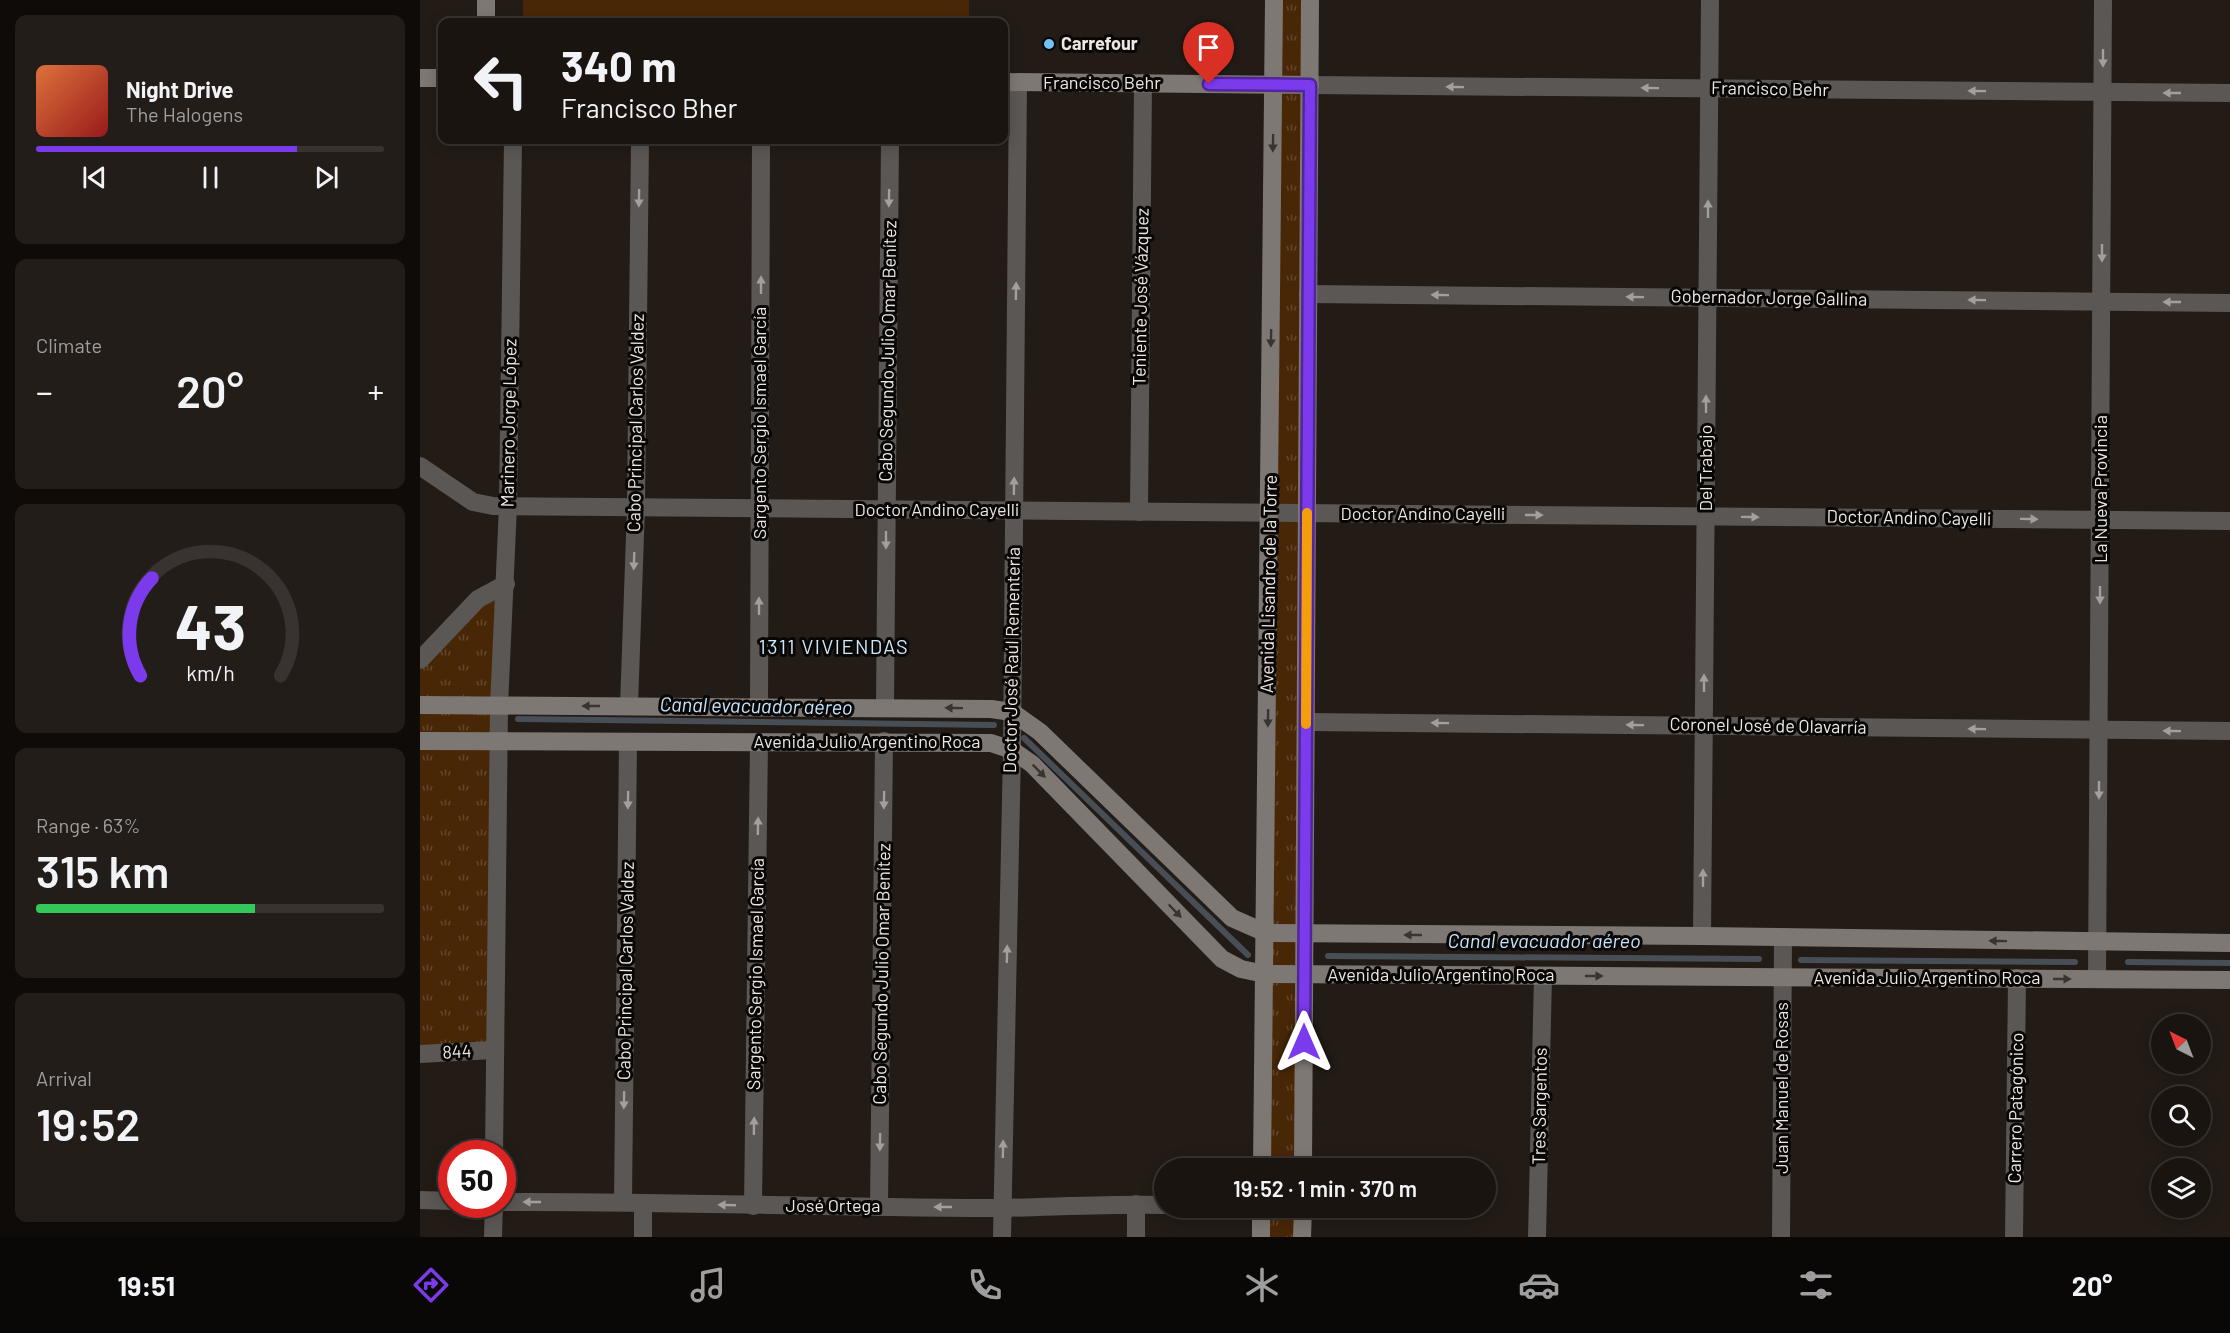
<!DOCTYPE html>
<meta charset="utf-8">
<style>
body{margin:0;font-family:Barlow,sans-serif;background:#231d19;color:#f1f3f6;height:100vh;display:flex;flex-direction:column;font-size:22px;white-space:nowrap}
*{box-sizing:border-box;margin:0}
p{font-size:20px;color:#9f9e9f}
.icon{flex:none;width:33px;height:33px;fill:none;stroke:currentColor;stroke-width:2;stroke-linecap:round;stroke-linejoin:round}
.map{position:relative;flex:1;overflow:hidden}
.panel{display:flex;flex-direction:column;gap:15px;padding:15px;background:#0e0b09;width:420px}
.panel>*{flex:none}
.top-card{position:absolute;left:18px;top:18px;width:570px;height:126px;border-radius:12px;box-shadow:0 3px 15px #0003,0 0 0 2px #383330;background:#1a1410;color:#f1f3f6;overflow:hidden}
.needle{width:39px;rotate:318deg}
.controls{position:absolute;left:1731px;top:1014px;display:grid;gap:12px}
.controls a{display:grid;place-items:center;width:60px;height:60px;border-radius:50%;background:#1a1410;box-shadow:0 3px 15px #0003,0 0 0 2px #383330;font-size:30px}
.speed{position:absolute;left:18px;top:1140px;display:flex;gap:12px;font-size:30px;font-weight:700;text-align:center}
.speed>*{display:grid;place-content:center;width:78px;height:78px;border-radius:50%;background:#1a1410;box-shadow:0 3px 15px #0003,0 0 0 2px #383330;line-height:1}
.speed .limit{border:9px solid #d22;background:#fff;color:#111}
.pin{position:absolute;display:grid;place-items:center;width:51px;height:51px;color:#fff;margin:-62px -26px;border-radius:50% 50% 50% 0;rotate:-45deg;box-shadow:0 0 6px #0007}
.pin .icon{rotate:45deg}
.me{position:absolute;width:66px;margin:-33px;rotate:0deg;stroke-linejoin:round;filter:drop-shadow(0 0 4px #0008)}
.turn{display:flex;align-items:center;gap:21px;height:126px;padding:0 24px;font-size:27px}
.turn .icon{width:78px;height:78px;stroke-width:2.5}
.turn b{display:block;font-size:42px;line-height:51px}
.big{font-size:45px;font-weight:600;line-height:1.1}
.panel .widget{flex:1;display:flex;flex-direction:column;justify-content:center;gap:9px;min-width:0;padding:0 21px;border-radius:12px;background:#231d19}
.panel .dial{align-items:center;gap:0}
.dial svg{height:156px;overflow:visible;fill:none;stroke:#383330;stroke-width:7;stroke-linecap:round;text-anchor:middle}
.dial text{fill:#f1f3f6;stroke:none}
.song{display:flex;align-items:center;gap:18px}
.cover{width:72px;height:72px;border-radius:9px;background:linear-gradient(135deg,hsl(20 70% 55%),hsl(0 70% 35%))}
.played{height:6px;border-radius:3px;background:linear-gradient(90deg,#7c3aed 75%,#383330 75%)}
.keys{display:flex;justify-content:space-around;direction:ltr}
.heat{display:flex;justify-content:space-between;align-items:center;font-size:33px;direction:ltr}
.charge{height:9px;border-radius:4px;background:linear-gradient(90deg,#34c759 63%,#383330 0)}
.trip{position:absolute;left:734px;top:1158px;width:342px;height:60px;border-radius:30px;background:#1a1410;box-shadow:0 3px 15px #0003,0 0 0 2px #383330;font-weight:600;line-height:60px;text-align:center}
.dock{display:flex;height:96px;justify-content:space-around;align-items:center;background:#0a0806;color:#9f9e9f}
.dock .icon{width:42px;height:42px}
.dock .current{color:#7c3aed}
.dock b{font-size:27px;color:#f1f3f6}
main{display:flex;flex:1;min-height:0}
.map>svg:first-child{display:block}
</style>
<main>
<section class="panel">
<div class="widget">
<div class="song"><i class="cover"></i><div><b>Night Drive</b><p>The Halogens</p></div></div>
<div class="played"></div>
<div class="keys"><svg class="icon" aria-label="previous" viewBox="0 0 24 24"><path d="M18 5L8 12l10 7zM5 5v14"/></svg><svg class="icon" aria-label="pause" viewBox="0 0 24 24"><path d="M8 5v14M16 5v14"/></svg><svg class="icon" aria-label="next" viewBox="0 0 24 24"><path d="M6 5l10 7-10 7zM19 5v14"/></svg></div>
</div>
<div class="widget"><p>Climate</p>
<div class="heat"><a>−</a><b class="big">20°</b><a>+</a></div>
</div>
<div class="widget dial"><svg viewBox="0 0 100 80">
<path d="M14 69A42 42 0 1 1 86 69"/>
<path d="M14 69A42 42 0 0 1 20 19" stroke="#7c3aed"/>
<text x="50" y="56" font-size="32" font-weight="700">43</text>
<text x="50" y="72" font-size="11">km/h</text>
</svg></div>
<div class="widget"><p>Range · 63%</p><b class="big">315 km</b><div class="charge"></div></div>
<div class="widget"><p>Arrival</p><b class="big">19:52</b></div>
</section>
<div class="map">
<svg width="1810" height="1237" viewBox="0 0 1810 1237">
<defs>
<pattern id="grass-tufts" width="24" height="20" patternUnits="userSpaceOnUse" patternTransform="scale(1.5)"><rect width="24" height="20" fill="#482707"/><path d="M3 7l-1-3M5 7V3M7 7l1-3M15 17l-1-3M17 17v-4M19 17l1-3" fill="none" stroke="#63462b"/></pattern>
</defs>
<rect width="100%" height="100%" fill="#221b16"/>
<!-- grass -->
<g fill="url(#grass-tufts)">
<polygon points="854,0 890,0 883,1168 842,1168"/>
<polygon points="86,584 73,1050 0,1054 0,660"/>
<polygon points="841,1208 883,1208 882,1237 841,1237"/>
</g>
<!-- pitch -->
<rect fill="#482707" x="103" y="0" width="446" height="22"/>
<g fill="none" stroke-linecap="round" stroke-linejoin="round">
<!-- stream -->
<g stroke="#474e55" stroke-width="6">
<polyline points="98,719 574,725"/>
<polyline points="604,738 828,955"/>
<polyline points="908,956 1339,959"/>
<polyline points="1381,960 1655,962"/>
<polyline points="1708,962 1810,963"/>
</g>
<!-- street -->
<g stroke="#5b5754" stroke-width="18">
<polyline points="890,85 1810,93"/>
<polyline points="888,294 1810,303"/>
<polyline points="0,466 53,502 73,506 1810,521"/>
<polyline points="719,512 723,83"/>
<polyline points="0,660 58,599 86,584"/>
<polyline points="209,706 216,507 220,140"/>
<polyline points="339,706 341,140"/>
<polyline points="465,707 470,140"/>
<polyline points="886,722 1810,731"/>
<polyline points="1282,936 1290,0"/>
<polyline points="1677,979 1683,0"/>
<polyline points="0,1054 73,1050"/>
<polyline points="74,1154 79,706 88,506 93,140"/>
<polyline points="0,1200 32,1201"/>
<polyline points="203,1201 208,742"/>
<path d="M82,1202C249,1201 415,1208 581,1208C635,1207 690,1204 744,1205"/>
<polyline points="333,1206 339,742"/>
<polyline points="459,1207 464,741"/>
<polyline points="73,1237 74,1204"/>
<polyline points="223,1237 223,1203"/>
<polyline points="582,1237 592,750 598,82"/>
<polyline points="716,1237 716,1204"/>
<polyline points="1117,1237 1123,976"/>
<polyline points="1361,1237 1363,939"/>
<polyline points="1594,1237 1597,978"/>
</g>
<!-- secondary -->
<g stroke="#7e7874" stroke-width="18">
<polyline points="66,22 66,0"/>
<polyline points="0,78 22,78"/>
<polyline points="584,82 890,85"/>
<polyline points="0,705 571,709 592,712 620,732 812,918 846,933 1282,936 1810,943"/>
<polyline points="0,741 571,743 592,750 612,764 802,959 821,969 845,974 1810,980"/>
<polyline points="842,1168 854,0"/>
<polyline points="883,1168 890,0"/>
<polyline points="841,1237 841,1208"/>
<polyline points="882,1237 883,1208"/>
</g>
</g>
<!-- one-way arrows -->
<defs><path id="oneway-solid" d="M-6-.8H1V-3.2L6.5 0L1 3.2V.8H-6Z" transform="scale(1.5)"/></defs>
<g fill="#a49f9c">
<use href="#oneway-solid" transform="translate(1683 58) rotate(90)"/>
<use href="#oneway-solid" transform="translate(1035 87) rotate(-179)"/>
<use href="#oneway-solid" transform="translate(1230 88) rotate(-179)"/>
<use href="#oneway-solid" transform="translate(1557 91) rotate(-179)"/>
<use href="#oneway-solid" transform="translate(1752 93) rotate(-180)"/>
<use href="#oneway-solid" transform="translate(219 198) rotate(91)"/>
<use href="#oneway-solid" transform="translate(469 198) rotate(91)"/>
<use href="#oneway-solid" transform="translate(1288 209) rotate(-90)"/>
<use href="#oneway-solid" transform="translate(1682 253) rotate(90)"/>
<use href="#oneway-solid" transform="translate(341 285) rotate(-90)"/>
<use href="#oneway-solid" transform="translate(596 291) rotate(-89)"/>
<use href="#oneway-solid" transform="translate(1020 295) rotate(-179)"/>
<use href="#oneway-solid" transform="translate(1215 297) rotate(-179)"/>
<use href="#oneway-solid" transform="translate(1557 300) rotate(-179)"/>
<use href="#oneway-solid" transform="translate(1752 302) rotate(-180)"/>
<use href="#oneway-solid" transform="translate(1286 404) rotate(-90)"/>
<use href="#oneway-solid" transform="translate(594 486) rotate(-89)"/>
<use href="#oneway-solid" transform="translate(1114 515)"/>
<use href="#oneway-solid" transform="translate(1330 517) rotate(1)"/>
<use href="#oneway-solid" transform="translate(1609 519) rotate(1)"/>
<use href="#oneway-solid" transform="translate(466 540) rotate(90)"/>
<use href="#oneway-solid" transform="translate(214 561) rotate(92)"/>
<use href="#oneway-solid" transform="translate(1680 595) rotate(90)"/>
<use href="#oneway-solid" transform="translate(339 606) rotate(-90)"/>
<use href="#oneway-solid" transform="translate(1284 683) rotate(-90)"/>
<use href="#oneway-solid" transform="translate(1020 723) rotate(-179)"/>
<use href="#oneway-solid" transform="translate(1215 725) rotate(-179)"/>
<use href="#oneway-solid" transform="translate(1557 729) rotate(-179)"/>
<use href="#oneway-solid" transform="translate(1752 731) rotate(-179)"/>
<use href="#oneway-solid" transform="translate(1679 790) rotate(90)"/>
<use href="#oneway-solid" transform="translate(208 800) rotate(91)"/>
<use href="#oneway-solid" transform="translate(464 800) rotate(91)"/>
<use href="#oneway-solid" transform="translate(338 826) rotate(-89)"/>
<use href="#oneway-solid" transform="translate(1283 878) rotate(-90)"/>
<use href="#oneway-solid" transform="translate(587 954) rotate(-89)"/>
<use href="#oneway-solid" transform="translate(204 1100) rotate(91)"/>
<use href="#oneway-solid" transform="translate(334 1126) rotate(-89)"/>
<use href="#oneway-solid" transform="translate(460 1142) rotate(91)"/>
<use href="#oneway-solid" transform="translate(583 1149) rotate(-89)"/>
<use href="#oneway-solid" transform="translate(112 1202) rotate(180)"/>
<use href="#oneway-solid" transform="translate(307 1205) rotate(-178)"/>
<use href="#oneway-solid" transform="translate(523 1207) rotate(-180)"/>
</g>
<g fill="#383431">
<use href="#oneway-solid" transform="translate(853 143) rotate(91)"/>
<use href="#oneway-solid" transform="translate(851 338) rotate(91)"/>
<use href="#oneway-solid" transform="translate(171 706) rotate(180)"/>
<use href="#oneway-solid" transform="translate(534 708) rotate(-179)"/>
<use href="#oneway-solid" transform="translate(848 718) rotate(91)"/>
<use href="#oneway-solid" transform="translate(619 771) rotate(45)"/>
<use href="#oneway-solid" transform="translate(755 911) rotate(46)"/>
<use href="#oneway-solid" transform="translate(993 935) rotate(-180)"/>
<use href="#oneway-solid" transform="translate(1578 941) rotate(-179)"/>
<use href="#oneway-solid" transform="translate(1174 976)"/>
<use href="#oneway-solid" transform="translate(1642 979)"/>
</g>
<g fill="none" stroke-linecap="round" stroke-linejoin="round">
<defs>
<polyline id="route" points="789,84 890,85 884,1042"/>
</defs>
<!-- route casing -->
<use href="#route" stroke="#51269a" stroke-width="15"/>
<!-- route -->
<use href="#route" stroke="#7c3aed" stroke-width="10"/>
<!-- slow -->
<polyline stroke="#f59e0b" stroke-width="10" points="886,724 887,513"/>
</g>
<!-- markers -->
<circle fill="#73c1f5" stroke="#090705" stroke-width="2" cx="629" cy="44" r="6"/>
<g text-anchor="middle" stroke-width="6" stroke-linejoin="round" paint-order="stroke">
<!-- poi labels -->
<g font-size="18" font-weight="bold" fill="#ece7e4" stroke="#090705" text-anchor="start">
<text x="641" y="50">Carrefour</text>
</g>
<!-- street labels -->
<g font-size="18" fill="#ece7e4" stroke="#090705">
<text x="682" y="89">Francisco Behr</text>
<text transform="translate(1350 89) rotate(1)" y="6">Francisco Behr</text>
<text transform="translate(721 297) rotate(-89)" y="6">Teniente José Vázquez</text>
<text transform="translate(1349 298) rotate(1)" y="6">Gobernador Jorge Gallina</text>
<text transform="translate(468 351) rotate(-89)" y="6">Cabo Segundo Julio Omar Benítez</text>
<text transform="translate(89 423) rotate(-89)" y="6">Marinero Jorge López</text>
<text transform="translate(216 423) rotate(-89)" y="6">Cabo Principal Carlos Valdez</text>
<text transform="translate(340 423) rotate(-90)" y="6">Sargento Sergio Ismael García</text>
<text transform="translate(1286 468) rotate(-90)" y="6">Del Trabajo</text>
<text transform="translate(1681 489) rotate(-90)" y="6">La Nueva Provincia</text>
<text x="517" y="516">Doctor Andino Cayelli</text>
<text x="1003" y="520">Doctor Andino Cayelli</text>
<text transform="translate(1489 518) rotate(1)" y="6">Doctor Andino Cayelli</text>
<text transform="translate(849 584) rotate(-89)" y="6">Avenida Lisandro de la Torre</text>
<text transform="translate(592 660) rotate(-89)" y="6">Doctor José Raúl Rementería</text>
<text transform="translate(1348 726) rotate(1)" y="6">Coronel José de Olavarría</text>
<text x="447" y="748">Avenida Julio Argentino Roca</text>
<text transform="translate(206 971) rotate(-89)" y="6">Cabo Principal Carlos Valdez</text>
<text transform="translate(336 974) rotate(-89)" y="6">Sargento Sergio Ismael García</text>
<text transform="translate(462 974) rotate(-89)" y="6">Cabo Segundo Julio Omar Benítez</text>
<text x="1021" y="981">Avenida Julio Argentino Roca</text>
<text x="1507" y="984">Avenida Julio Argentino Roca</text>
<text transform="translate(37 1052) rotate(-3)" y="6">844</text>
<text transform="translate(1362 1088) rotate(-90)" y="6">Juan Manuel de Rosas</text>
<text transform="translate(1120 1106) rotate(-89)" y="6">Tres Sargentos</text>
<text transform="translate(1596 1108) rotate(-89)" y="6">Carrero Patagónico</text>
<text x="413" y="1212">José Ortega</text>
</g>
<!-- neighbourhood labels -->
<g font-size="20" letter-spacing="1.5" fill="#cce8fc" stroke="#090705">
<text x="414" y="654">1311 VIVIENDAS</text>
</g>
<!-- water labels -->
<g font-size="20" font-style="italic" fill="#c5e5fd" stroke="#090705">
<text transform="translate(336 706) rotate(1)" y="7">Canal evacuador aéreo</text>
<text x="1124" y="948">Canal evacuador aéreo</text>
</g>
</g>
</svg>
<div class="controls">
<a><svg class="needle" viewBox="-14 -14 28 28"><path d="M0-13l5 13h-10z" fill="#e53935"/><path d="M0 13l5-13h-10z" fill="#9f9e9f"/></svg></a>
<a><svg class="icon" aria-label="search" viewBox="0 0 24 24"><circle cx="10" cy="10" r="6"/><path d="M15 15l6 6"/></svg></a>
<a><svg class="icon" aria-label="layers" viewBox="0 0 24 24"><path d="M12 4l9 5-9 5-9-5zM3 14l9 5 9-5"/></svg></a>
</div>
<div class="speed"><div class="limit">50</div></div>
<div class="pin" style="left:789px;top:84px;background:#d93025"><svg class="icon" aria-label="arrive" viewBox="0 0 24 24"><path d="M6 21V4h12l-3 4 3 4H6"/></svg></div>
<svg class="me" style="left:884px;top:1042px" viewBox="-20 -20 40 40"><path d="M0-17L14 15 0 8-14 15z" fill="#7c3aed" stroke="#fff" stroke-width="4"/></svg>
<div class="trip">19:52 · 1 min · 370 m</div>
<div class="top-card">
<div class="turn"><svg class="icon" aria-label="left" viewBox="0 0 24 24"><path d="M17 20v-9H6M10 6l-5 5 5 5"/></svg><div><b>340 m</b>Francisco Bher</div></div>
</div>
</div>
</main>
<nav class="dock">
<b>19:51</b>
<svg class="icon current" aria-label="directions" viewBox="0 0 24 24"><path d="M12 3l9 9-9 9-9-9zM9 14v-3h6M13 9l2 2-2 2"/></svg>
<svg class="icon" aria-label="music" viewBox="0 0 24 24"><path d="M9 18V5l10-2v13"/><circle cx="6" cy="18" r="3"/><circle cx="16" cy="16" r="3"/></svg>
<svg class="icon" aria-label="phone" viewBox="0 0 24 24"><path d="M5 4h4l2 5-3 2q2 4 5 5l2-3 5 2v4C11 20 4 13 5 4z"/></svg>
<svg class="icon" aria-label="climate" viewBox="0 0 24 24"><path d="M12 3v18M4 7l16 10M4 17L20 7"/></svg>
<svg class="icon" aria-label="car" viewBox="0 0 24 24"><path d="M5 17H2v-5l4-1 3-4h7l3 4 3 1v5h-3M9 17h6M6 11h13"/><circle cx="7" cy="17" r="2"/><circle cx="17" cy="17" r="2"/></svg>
<svg class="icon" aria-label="filters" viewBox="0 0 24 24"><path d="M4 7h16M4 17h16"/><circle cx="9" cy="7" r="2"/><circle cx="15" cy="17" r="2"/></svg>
<b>20°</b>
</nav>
